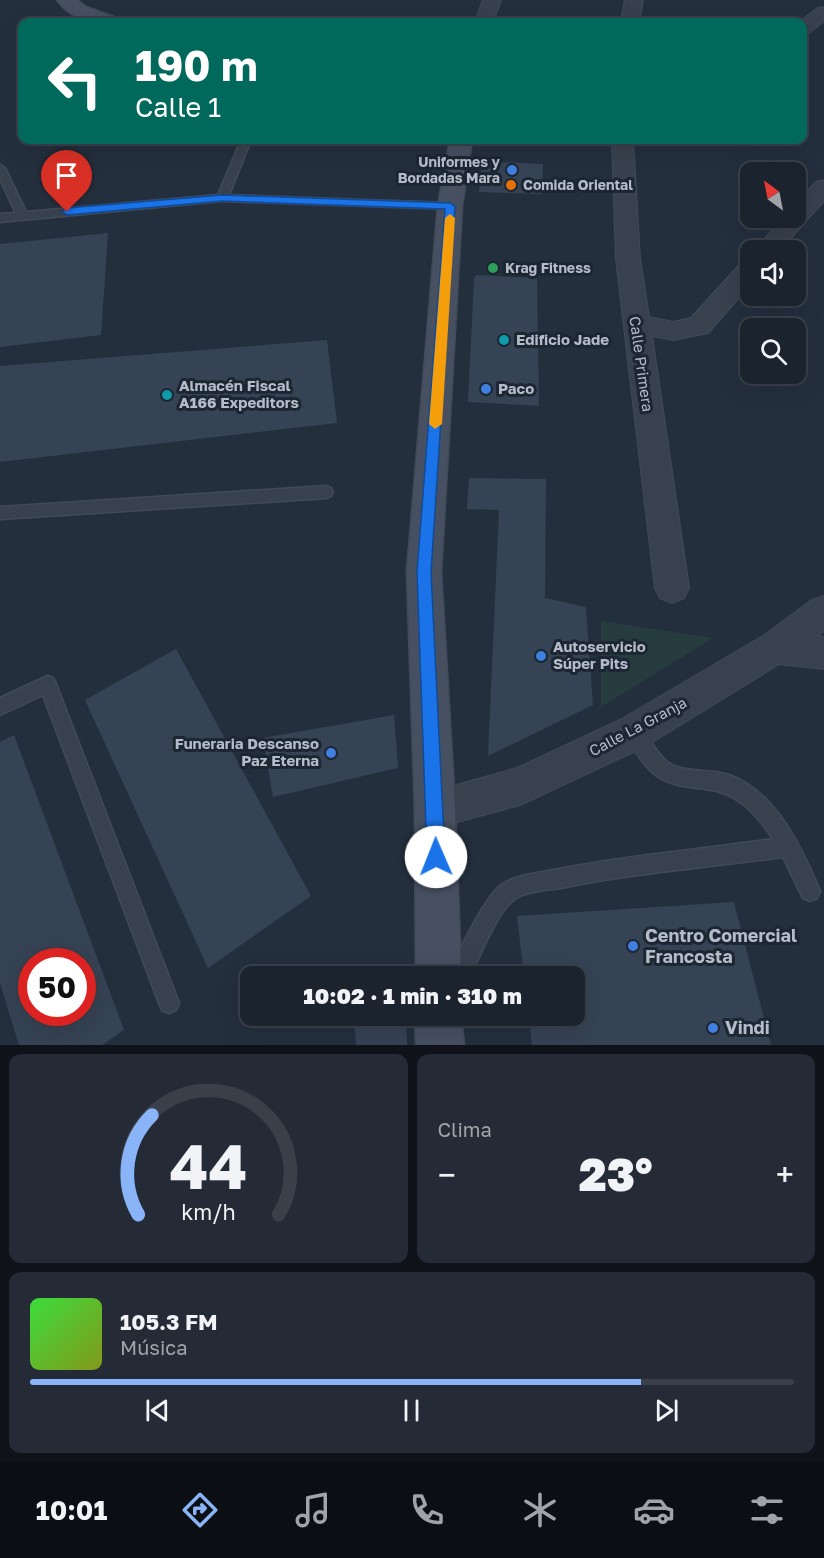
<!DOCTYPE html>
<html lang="es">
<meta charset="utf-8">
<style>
body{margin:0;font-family:"Golos Text",sans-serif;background:#242b36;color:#f1f3f6;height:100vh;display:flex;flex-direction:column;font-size:22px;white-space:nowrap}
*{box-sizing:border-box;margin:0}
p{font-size:20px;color:#a0a4aa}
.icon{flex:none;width:33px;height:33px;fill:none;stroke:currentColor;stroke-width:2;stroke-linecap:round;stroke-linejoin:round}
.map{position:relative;height:1045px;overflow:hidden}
.details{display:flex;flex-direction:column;gap:9px;padding:9px;background:#0f1319;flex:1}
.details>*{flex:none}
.top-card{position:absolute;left:18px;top:18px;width:789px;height:126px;border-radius:12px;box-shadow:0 6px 24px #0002,0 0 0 2px #39404a;background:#00695c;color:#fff;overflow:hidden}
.needle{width:39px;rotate:328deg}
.buttons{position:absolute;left:740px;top:162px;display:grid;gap:12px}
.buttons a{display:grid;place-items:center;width:66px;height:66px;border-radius:12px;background:#1b232e;box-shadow:0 6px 24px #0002,0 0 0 2px #39404a;font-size:30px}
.speed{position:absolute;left:18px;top:948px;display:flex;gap:12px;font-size:30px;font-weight:700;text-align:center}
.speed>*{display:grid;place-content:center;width:78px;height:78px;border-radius:50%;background:#1b232e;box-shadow:0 6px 24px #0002,0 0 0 2px #39404a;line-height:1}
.speed .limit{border:9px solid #d22;background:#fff;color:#111}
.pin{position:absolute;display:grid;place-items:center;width:51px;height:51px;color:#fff;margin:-62px -26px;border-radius:50% 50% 50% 0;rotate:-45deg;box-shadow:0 0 6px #0007}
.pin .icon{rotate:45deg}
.me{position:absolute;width:66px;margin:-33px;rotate:359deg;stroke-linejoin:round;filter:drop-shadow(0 0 4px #0008)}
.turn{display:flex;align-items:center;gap:21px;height:126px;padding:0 18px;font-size:27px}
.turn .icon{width:78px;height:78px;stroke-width:2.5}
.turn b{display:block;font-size:42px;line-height:51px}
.big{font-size:45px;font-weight:800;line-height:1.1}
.details .widget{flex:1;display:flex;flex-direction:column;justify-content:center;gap:9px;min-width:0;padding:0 21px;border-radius:12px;background:#242b36}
.details .dial{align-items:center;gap:0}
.dial svg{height:156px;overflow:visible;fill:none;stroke:#39404a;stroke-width:7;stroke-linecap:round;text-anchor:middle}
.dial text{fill:#f1f3f6;stroke:none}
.song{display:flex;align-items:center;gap:18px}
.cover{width:72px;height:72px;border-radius:9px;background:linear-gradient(135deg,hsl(120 70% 55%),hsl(70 70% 35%))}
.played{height:6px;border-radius:3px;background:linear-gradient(90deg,#8ab4f8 80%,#39404a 80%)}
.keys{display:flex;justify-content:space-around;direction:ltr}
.heat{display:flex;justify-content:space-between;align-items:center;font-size:33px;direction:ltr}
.details .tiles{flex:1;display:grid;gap:9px;grid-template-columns:1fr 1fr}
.widget:last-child{grid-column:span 2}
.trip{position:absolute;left:240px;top:966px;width:345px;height:60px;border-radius:12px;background:#1b232e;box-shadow:0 6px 24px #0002,0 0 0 2px #39404a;font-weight:800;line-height:60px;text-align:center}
.menu{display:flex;height:96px;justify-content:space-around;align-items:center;background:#0b0e12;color:#a0a4aa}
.menu .icon{width:42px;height:42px}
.menu .selected{color:#8ab4f8}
.menu b{font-size:27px;color:#f1f3f6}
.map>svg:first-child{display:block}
</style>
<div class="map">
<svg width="824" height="1045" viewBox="0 0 824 1045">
<rect width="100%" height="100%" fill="#242f3e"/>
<!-- green -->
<polygon fill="#263c3f" points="601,621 713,638 601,707"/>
<!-- building -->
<g fill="#364354" fill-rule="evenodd">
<polygon points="516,17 564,21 563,22 514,22"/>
<polygon points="488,140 541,140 541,146 488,143"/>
<polygon points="482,161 543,164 542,194 479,192"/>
<polygon points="108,233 101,335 0,347 0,244"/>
<polygon points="476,275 537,278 539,406 468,402 474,279"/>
<polygon points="327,340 337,423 0,462 0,366"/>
<polygon points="469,478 546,479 545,598 586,607 593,705 488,756 499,510 467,509"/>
<polygon points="176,649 311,896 208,968 85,700"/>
<polygon points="394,715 398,768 273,797 263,738"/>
<path d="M14,735L124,1030L102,1045H19L0,983V742ZM32,962H82V1012H32Z"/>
<polygon points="734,902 771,1045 532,1045 529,1016 574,1016 574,976 524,976 517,916"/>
<polygon points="354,1016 406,1016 407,1045 356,1045"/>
</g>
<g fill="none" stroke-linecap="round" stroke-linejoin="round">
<defs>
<g id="lane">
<polygon points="241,140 251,140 229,195 450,203 456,206 450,209 222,201 0,222 0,214 16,213 0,179 0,165 5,168 26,212 218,195"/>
<polygon points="326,486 331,488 333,492 331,496 326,498 0,519 0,507"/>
<polygon points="47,676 53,678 56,684 179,1003 176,1010 169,1013 162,1010 159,1003 43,695 0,715 0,698"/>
<path d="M633,724C651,732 655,758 674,766C691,773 711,769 729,775C776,792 802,848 820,891L817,898L810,901L803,898L783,857C709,867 634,873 561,888C547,890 528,891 516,898C496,912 481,955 470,976H449C456,955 484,899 501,885C515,875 537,873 554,870C626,855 700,850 773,839C756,813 737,792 705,789C689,787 674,786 660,778C645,769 637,752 627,739L624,733L627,727Z"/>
</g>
<g id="street">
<polygon points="483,0 501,0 493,22 475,22"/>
<polygon points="625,0 643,0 639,22 621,22"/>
<polygon points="824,7 824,21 809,33 802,34 802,22 799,22 818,8"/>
<polygon points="612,140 633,140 640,259 649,317 673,322 691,318 741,263 750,261 750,285 708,333 673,340 652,336 689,588 684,598 672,603 660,598 655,588 616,259"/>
<polygon points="824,180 824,201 780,250 755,250 783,218 795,218 795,205 816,182"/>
<polygon points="824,596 824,631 817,636 824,637 824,669 779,664 646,746 520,805 435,828 421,823 416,809 421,795 517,768 620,720 763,636 812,600"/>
</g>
<g id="secondary">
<path d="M57,0H77L86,7L116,18L119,22C96,24 71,20 57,0Z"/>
<polygon points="450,140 472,140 462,206 441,572 455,809 461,976 416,976 415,809 407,572 438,206"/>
<polygon points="415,1016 461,1016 464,1045 416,1045"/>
</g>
</defs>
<!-- lane casing -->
<use href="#lane" stroke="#414a57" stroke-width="3"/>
<!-- street casing -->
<use href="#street" stroke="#414a57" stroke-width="2"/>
<!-- secondary casing -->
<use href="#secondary" stroke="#414a57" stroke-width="3"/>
<!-- lane -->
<use href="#lane" fill="#38414e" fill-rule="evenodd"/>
<!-- street -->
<use href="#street" fill="#38414e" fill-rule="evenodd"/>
<!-- secondary -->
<use href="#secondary" fill="#465061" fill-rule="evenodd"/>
</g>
<!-- route -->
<polygon fill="#1a73e8" stroke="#114b97" stroke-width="1.5" points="222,195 450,203 455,206 431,572 445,857 442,863 436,866 430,863 427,857 417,572 445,209 222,201 67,215 62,212 67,208"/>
<!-- slow -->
<polygon fill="#f59e0b" points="450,214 455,218 442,424 435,429 429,424 445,218"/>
<!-- markers -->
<g fill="#3f7fe0" stroke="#1d2633" stroke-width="2">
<circle cx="512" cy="170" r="6"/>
<circle cx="486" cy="389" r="6"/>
<circle cx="541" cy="656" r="6"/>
<circle cx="331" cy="753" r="6"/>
<circle cx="633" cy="946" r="6"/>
<circle cx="713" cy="1028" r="6"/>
</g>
<circle fill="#e8710a" stroke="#1d2633" stroke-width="2" cx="511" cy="185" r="6"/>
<circle fill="#2e9e5b" stroke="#1d2633" stroke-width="2" cx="493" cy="268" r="6"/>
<g fill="#0f9aa8" stroke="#1d2633" stroke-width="2">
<circle cx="504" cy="340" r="6"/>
<circle cx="167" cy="395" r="6"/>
</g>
<g text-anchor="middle" stroke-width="6" stroke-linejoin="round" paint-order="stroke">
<!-- far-poi labels -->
<g font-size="14" font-weight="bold" fill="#b4bcc9" stroke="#1d2633" text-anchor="start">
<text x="500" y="167" text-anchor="end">Uniformes y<tspan x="500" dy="16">Bordadas Mara</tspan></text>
<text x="523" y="190">Comida Oriental</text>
<text x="505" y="273">Krag Fitness</text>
</g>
<!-- poi labels -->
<g font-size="15" font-weight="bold" fill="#b4bcc9" stroke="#1d2633" text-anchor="start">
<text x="516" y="345">Edificio Jade</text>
<text x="179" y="391">Almacén Fiscal<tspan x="179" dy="17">A166 Expeditors</tspan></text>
<text x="498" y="394">Paco</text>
<text x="553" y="652">Autoservicio<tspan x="553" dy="17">Súper Pits</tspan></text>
<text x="319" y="749" text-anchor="end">Funeraria Descanso<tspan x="319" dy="17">Paz Eterna</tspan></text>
</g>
<!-- street labels -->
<g font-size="15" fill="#b4bcc9" stroke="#1d2633">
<text transform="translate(641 364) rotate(82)" y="5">Calle Primera</text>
<text transform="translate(638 727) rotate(-28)" y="5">Calle La Granja</text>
</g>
<!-- near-poi labels -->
<g font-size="18" font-weight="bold" fill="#b4bcc9" stroke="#1d2633" text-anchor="start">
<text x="645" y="942">Centro Comercial<tspan x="645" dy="21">Francosta</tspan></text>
<text x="725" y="1034">Vindi</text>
</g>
</g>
</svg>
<div class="buttons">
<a><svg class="needle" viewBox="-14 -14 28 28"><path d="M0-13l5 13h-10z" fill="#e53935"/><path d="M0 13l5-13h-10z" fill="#a0a4aa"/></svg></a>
<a><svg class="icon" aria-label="sound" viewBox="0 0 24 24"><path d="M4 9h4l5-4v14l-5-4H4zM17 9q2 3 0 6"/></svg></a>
<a><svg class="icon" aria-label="search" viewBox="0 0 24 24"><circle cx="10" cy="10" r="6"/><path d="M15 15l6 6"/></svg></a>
</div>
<div class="speed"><div class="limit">50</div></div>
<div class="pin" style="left:67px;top:212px;background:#d93025"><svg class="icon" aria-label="arrive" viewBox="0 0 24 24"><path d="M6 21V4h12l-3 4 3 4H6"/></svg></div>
<svg class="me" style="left:436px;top:857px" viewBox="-20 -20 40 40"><circle r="19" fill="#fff"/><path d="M0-13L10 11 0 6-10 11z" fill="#1a73e8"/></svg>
<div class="trip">10:02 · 1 min · 310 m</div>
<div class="top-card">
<div class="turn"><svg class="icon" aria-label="left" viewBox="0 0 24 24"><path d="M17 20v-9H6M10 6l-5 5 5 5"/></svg><div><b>190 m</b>Calle 1</div></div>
</div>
</div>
<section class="details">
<div class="tiles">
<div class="widget dial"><svg viewBox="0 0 100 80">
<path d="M14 69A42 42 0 1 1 86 69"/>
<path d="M14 69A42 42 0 0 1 21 18" stroke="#8ab4f8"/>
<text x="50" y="56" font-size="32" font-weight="700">44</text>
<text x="50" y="72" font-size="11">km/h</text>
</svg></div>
<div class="widget"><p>Clima</p>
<div class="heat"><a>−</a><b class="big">23°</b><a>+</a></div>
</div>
<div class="widget">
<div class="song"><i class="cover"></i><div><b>105.3 FM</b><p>Música</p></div></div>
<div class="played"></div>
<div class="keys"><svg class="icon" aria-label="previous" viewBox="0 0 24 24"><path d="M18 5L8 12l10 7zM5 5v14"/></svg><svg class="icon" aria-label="pause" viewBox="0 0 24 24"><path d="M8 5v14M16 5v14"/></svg><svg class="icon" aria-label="next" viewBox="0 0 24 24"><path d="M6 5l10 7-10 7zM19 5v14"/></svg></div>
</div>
</div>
</section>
<nav class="menu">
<b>10:01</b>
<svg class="icon selected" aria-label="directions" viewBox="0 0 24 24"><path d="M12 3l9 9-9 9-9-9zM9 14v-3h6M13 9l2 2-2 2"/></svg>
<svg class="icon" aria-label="music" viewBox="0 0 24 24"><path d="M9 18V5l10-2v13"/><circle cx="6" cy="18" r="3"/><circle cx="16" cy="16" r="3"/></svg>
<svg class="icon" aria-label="phone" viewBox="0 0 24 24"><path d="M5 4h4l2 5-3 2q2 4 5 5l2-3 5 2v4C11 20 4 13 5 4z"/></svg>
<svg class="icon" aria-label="climate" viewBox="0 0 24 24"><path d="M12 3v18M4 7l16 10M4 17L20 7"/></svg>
<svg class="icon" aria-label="car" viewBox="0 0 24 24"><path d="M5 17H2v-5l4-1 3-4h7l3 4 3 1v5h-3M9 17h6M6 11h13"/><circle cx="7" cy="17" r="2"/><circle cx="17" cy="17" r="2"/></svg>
<svg class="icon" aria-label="filters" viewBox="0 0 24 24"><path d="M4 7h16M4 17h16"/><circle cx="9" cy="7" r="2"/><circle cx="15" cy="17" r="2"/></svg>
</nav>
